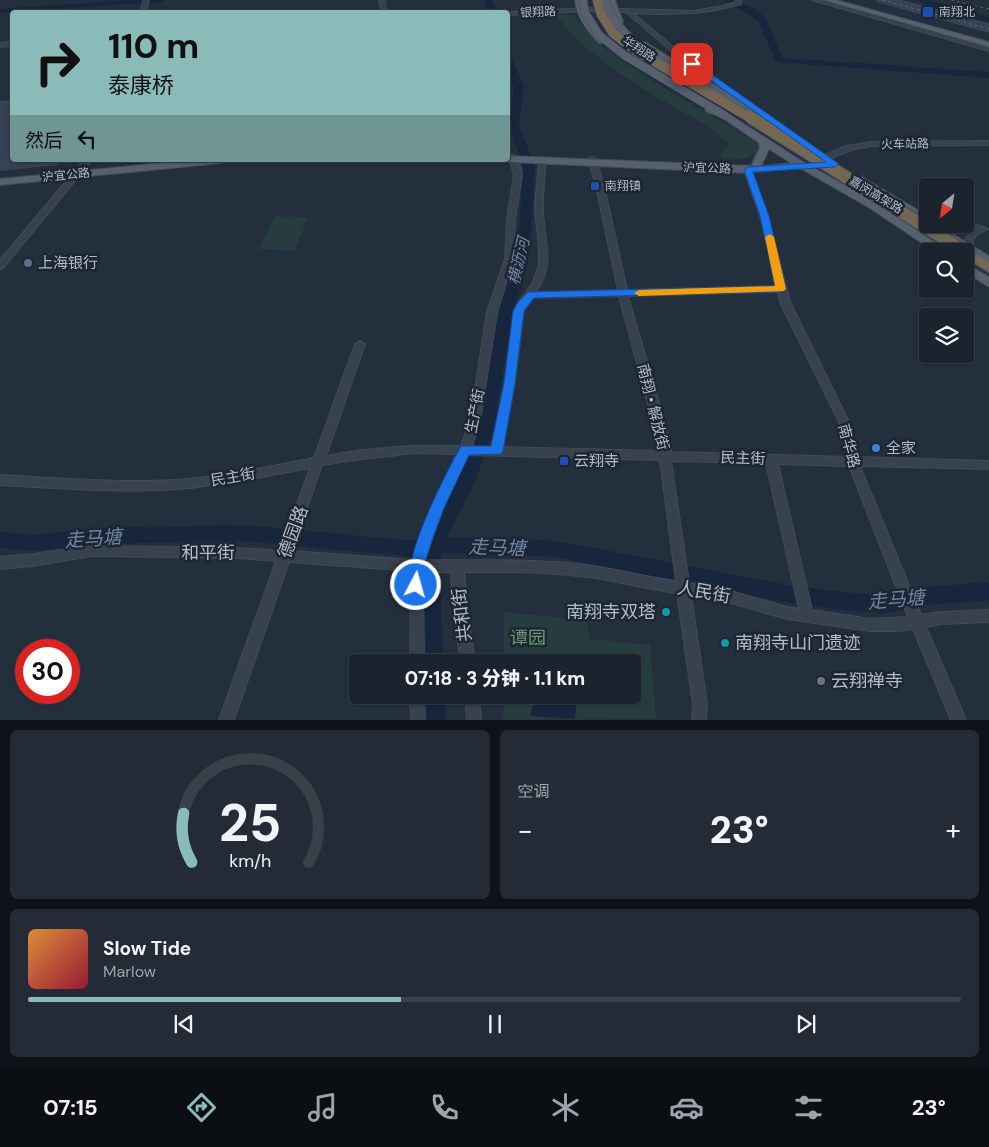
<!DOCTYPE html>
<html lang="zh">
<meta charset="utf-8">
<style>
body{margin:0;font-family:"DM Sans","Noto Sans SC",sans-serif;background:#242b36;color:#f1f3f6;height:100vh;display:flex;flex-direction:column;font-size:19px;white-space:nowrap}
*{box-sizing:border-box;margin:0}
p{font-size:16px;color:#a0a4aa}
.icon{flex:none;width:28px;height:28px;fill:none;stroke:currentColor;stroke-width:2;stroke-linecap:round;stroke-linejoin:round}
.map{position:relative;height:720px;overflow:hidden}
.sheet{display:flex;flex-direction:column;gap:10px;padding:10px;background:#0f1319;flex:1}
.sheet>*{flex:none}
.banner{position:absolute;left:10px;top:10px;width:500px;height:152px;border-radius:5px;box-shadow:0 1px 4px #0004,0 0 0 1px #39404a;background:#8bbbb9;color:#111;overflow:hidden}
.needle{width:32px;rotate:210deg}
.buttons{position:absolute;left:919px;top:178px;display:grid;gap:10px}
.buttons a{display:grid;place-items:center;width:55px;height:55px;border-radius:5px;background:#1b232e;box-shadow:0 1px 4px #0004,0 0 0 1px #39404a;font-size:25px}
.speed{position:absolute;left:15px;top:639px;display:flex;gap:10px;font-size:25px;font-weight:700;text-align:center}
.speed>*{display:grid;place-content:center;width:65px;height:65px;border-radius:50%;background:#1b232e;box-shadow:0 1px 4px #0004,0 0 0 1px #39404a;line-height:1}
.speed .limit{border:8px solid #d22;background:#fff;color:#111}
.pin{position:absolute;display:grid;place-items:center;width:42px;height:42px;color:#fff;margin:-21px;border-radius:10px;box-shadow:0 2px 8px #0006}
.me{position:absolute;width:55px;margin:-28px;rotate:6deg;stroke-linejoin:round;filter:drop-shadow(0 0 4px #0008)}
.turn{display:flex;align-items:center;gap:18px;height:105px;padding:0 15px;font-size:22px}
.turn .icon{width:65px;height:65px;stroke-width:2.5}
.turn b{display:block;font-size:35px;line-height:42px}
.then{display:flex;align-items:center;height:48px;padding:0 15px;background:#0003;gap:10px;font-size:19px}
.big{font-size:38px;font-weight:800;line-height:1.1}
.sheet .tile{flex:1;display:flex;flex-direction:column;justify-content:center;gap:8px;min-width:0;padding:0 18px;border-radius:8px;background:#242b36}
.sheet .dial{align-items:center;gap:0}
.dial svg{height:130px;overflow:visible;fill:none;stroke:#39404a;stroke-width:7;stroke-linecap:round;text-anchor:middle}
.dial text{fill:#f1f3f6;stroke:none}
.song{display:flex;align-items:center;gap:15px}
.cover{width:60px;height:60px;border-radius:8px;background:linear-gradient(135deg,hsl(30 70% 55%),hsl(350 70% 35%))}
.played{height:5px;border-radius:2px;background:linear-gradient(90deg,#8bbbb9 40%,#39404a 40%)}
.keys{display:flex;justify-content:space-around;direction:ltr}
.heat{display:flex;justify-content:space-between;align-items:center;font-size:28px;direction:ltr}
.sheet .tiles{flex:1;display:grid;gap:10px;grid-template-columns:1fr 1fr}
.tile:last-child{grid-column:span 2}
.trip{position:absolute;left:349px;top:654px;width:292px;height:50px;border-radius:5px;background:#1b232e;box-shadow:0 1px 4px #0004,0 0 0 1px #39404a;font-weight:800;line-height:50px;text-align:center}
.tab-bar{display:flex;height:80px;justify-content:space-around;align-items:center;background:#0b0e12;color:#a0a4aa}
.tab-bar .icon{width:35px;height:35px}
.tab-bar .on{color:#8bbbb9}
.tab-bar b{font-size:22px;color:#f1f3f6}
.map>svg:first-child{display:block}
</style>
<div class="map">
<svg width="989" height="720" viewBox="0 0 989 720">
<rect width="100%" height="100%" fill="#242f3e"/>
<!-- green -->
<g fill="#263c3f">
<path d="M554,14L575,15C593,44 623,62 652,80C685,101 720,121 755,141L759,146V151L747,158L724,159L719,153L730,145L708,126L668,104L619,73L582,45Z"/>
<polygon points="275,216 308,218 294,251 259,249"/>
<polygon points="504,612 587,620 589,639 650,645 656,719 503,720 504,695 632,695 632,662 504,662"/>
</g>
<!-- water -->
<polygon fill="#17263c" points="536,695 576,695 576,712 574,719 530,716"/>
<g fill="none" stroke-linecap="round" stroke-linejoin="round">
<!-- river -->
<g fill="#17263c" fill-rule="evenodd">
<polygon points="126,0 165,0 161,2 0,13 0,9"/>
<polygon points="484,0 492,0 497,12 489,12"/>
<path d="M724,0C738,0 759,8 766,20C773,31 777,46 782,58L989,72V78L776,62L758,21Z"/>
<polygon points="915,0 927,0 989,18 989,24"/>
<polygon points="508,58 513,61 524,87 519,125 535,167 530,247 526,273 513,310 494,428 474,484 447,537 557,541 788,585 841,592 886,595 927,587 989,582 989,600 927,605 886,613 841,610 788,603 557,557 442,553 440,573 443,662 423,662 420,573 423,555 415,557 243,541 99,544 31,551 0,548 0,532 31,535 99,528 243,525 415,541 428,538 456,484 478,428 499,310 512,273 518,247 523,167 509,125 514,87 508,71"/>
<polygon points="423,695 445,695 446,720 424,720"/>
</g>
</g>
<!-- building -->
<g fill="#364354">
<polygon points="877,0 902,0 989,23 989,33 876,2"/>
<polygon points="12,100 12,160 58,160 58,165 0,171 0,101"/>
</g>
<g fill="none" stroke-linecap="round" stroke-linejoin="round">
<defs>
<g id="minor">
<polygon points="143,0 149,0 146,12 141,12"/>
<polygon points="379,0 385,0 386,12 381,12"/>
<path d="M736,0H742L741,4C705,15 670,15 633,13L679,52L825,155L846,146L871,142L989,141V145L871,146L851,150L827,160H821L675,54L626,12L588,11L508,15V12H506L588,8L693,11L723,6L736,2Z"/>
<polygon points="812,0 821,0 989,47 989,51"/>
<polygon points="12,42 12,46 0,47 0,43"/>
<path d="M508,153L514,155L521,168L522,175L515,220L513,259L497,312L480,421L472,446L492,447L505,383L514,311L520,300L532,284L539,265V250L535,208L539,159H542L546,161C545,178 542,195 543,212C544,243 556,264 536,292L618,290L596,186L588,159L592,157L596,159L604,186L627,290L777,286L760,216L744,170L748,168H751L768,216L790,302L850,424L858,457L989,461V469L860,466L921,615L941,612L989,610V622L941,624L926,627L966,720H951L913,629L899,631H870L787,619L710,597L691,595L707,704L706,720H692L693,704L677,593C647,589 617,581 587,577C546,571 505,572 464,572L469,624L475,662H461L455,624L451,572H423L424,662H410L411,571L289,562L234,720H219L276,561L239,558L91,556L33,566L0,569V557L33,554L91,546L239,548L280,551L310,468C265,476 221,486 175,489C117,493 58,488 0,485V475C58,478 117,483 175,480C222,477 268,467 314,458L355,344L360,341L365,344L326,456C373,447 413,445 461,446L470,421L487,312L505,259L507,220L514,175ZM778,292L780,302L840,424L847,457L671,452V445L628,296ZM619,296L659,445L660,451L503,447L515,383L524,311L532,298ZM416,453L457,454L431,508L413,560L292,551L322,465L362,459ZM468,455L660,460L676,581C645,577 616,569 585,565C533,558 478,561 425,560L443,508ZM671,461L766,463L799,609L787,607L710,585L689,583ZM778,464L849,466L908,617L870,619L812,610Z"/>
<polygon points="84,160 92,160 3,268 0,269 0,260"/>
<path d="M939,224C951,223 978,222 988,229L977,234L972,242L976,250L972,253L969,252L964,242L968,234L972,230L943,226Z"/>
<polygon points="410,695 424,695 425,720 411,720"/>
<polygon points="465,695 479,695 481,720 467,720"/>
</g>
<g id="major">
<path d="M575,0H583L590,22L605,39V43H599C587,30 577,18 575,0Z"/>
<polygon points="607,0 615,0 623,22 622,24 615,22"/>
<polygon points="824,0 836,0 989,42 989,47"/>
<polygon points="639,42 645,42 736,98 761,117 759,119 753,119 730,102 639,46"/>
<path d="M710,107L727,113L800,160L876,203L948,251H934L868,207L800,168L748,173L508,162L504,160H508V156L754,166L752,164L760,147L758,142L721,117L707,112L705,110ZM769,149L791,163L761,166Z"/>
<polygon points="191,160 227,160 222,163 0,185 0,179"/>
<polygon points="860,176 928,216 928,224 931,224 924,223 856,181 855,179"/>
<polygon points="954,235 989,256 989,265 950,240 948,238 950,236"/>
<polygon points="965,263 989,277 989,287 965,272"/>
</g>
<polygon id="highway" points="965,248 989,262 989,272 965,258 965,251 959,251"/>
</defs>
<!-- minor casing -->
<use href="#minor" stroke="#414a57" stroke-width="2"/>
<!-- major casing -->
<use href="#major" stroke="#414a57" stroke-width="2"/>
<!-- highway casing -->
<use href="#highway" stroke="#434c59" stroke-width="3"/>
<!-- minor -->
<use href="#minor" fill="#38414e" fill-rule="evenodd"/>
<!-- major -->
<use href="#major" fill="#56606e" fill-rule="evenodd"/>
<!-- highway -->
<use href="#highway" fill="#746855" fill-rule="evenodd"/>
<!-- rail -->
<g stroke="#5a6575" stroke-width="1" stroke-dasharray="3 3" stroke-linecap="butt">
<polyline points="882,0 989,29"/>
<polyline points="951,0 989,9"/>
</g>
<defs>
<g id="major-bridge">
<polyline points="583,0 585,13 599,35 624,55 724,115"/>
<path d="M605,0C620,48 683,74 724,98"/>
</g>
<polyline id="highway-bridge-far1" points="597,0 601,14 613,33 636,51 752,119"/>
<polyline id="highway-bridge" points="750,117 964,251"/>
</defs>
<!-- major-bridge casing -->
<use href="#major-bridge" stroke="#414a57" stroke-width="9" stroke-linecap="butt"/>
<!-- highway-bridge-far1 casing -->
<use href="#highway-bridge-far1" stroke="#434c59" stroke-width="10" stroke-linecap="butt"/>
<!-- highway-bridge casing -->
<use href="#highway-bridge" stroke="#434c59" stroke-width="14" stroke-linecap="butt"/>
<!-- major-bridge -->
<use href="#major-bridge" stroke="#56606e" stroke-width="8"/>
<!-- highway-bridge-far1 -->
<use href="#highway-bridge-far1" stroke="#746855" stroke-width="9"/>
<!-- highway-bridge -->
<use href="#highway-bridge" stroke="#746855" stroke-width="12"/>
</g>
<!-- route -->
<path fill="#1a73e8" stroke="#114b97" d="M689,62H694L839,164L834,167L753,172L769,216L786,289L781,292L534,298L524,311L515,383L503,451L501,454L469,455L444,508L432,540L424,566V585L422,589L416,591L411,589C399,563 446,473 461,446H491L504,383L513,311L518,302L528,292L775,286L760,216L744,170L748,167L826,162L689,65Z"/>
<!-- slow -->
<polygon fill="#f59e0b" points="770,234 774,237 786,289 784,291 639,296 634,293 639,290 775,286 765,237"/>
<!-- markers -->
<g fill="#1a4fb4" stroke="#1d2633" stroke-width="2">
<rect x="922" y="6" width="12" height="12" rx="2.5"/>
<rect x="590" y="181" width="10" height="10" rx="2.5"/>
<rect x="559" y="456" width="10" height="10" rx="2.5"/>
</g>
<circle fill="#5c6f8a" stroke="#1d2633" stroke-width="2" cx="28" cy="263" r="5"/>
<circle fill="#3f7fe0" stroke="#1d2633" stroke-width="2" cx="876" cy="448" r="5"/>
<g fill="#0f9aa8" stroke="#1d2633" stroke-width="2">
<circle cx="666" cy="612" r="5"/>
<circle cx="725" cy="643" r="5"/>
</g>
<circle fill="#6b7280" stroke="#1d2633" stroke-width="2" cx="821" cy="681" r="5"/>
<g text-anchor="middle" stroke-width="5" stroke-linejoin="round" paint-order="stroke">
<!-- far-street labels -->
<g font-size="12" fill="#b4bcc9" stroke="#1d2633">
<text transform="translate(538 12) rotate(-2)" y="4">银翔路</text>
<text transform="translate(639 49) rotate(33)" y="4">华翔路</text>
<text transform="translate(905 144) rotate(-1)" y="4">火车站路</text>
<text transform="translate(707 168) rotate(2)" y="4">沪宜公路</text>
<text transform="translate(66 175) rotate(-6)" y="4">沪宜公路</text>
<text transform="translate(876 195) rotate(31)" y="4">嘉闵高架路</text>
</g>
<!-- far-poi labels -->
<g font-size="12" fill="#b4bcc9" stroke="#1d2633" text-anchor="start">
<text x="939" y="16">南翔北</text>
<text x="605" y="190">南翔镇</text>
</g>
<!-- poi labels -->
<g font-size="15" fill="#b4bcc9" stroke="#1d2633" text-anchor="start">
<text x="38" y="268">上海银行</text>
<text x="886" y="453">全家</text>
<text x="574" y="466">云翔寺</text>
</g>
<!-- street labels -->
<g font-size="15" fill="#b4bcc9" stroke="#1d2633">
<text transform="translate(653 407) rotate(76)" y="5">南翔 • 解放街</text>
<text transform="translate(475 411) rotate(-79)" y="5">生产街</text>
<text transform="translate(849 446) rotate(75)" y="5">南华路</text>
<text transform="translate(743 458) rotate(2)" y="5">民主街</text>
<text transform="translate(233 477) rotate(-10)" y="5">民主街</text>
</g>
<!-- water labels -->
<g font-size="16" font-style="italic" fill="#6d86a8" stroke="#1d2633">
<text transform="translate(518 261) rotate(-77)" y="6">横沥河</text>
</g>
<!-- near-street labels -->
<g font-size="18" fill="#b4bcc9" stroke="#1d2633">
<text transform="translate(293 532) rotate(-70)" y="6">德园路</text>
<text x="208" y="559">和平街</text>
<text transform="translate(704 592) rotate(10)" y="6">人民街</text>
<text transform="translate(462 615) rotate(-97)" y="6">共和街</text>
</g>
<!-- near-poi labels -->
<g font-size="18" fill="#b4bcc9" stroke="#1d2633" text-anchor="start">
<text x="656" y="618" text-anchor="end">南翔寺双塔</text>
<text x="735" y="649">南翔寺山门遗迹</text>
<text x="831" y="687">云翔禅寺</text>
</g>
<!-- near-park labels -->
<g font-size="18" fill="#6b9a76" stroke="#1d2633">
<text x="528" y="644">谭园</text>
</g>
<!-- near-water labels -->
<g font-size="19" font-style="italic" fill="#6d86a8" stroke="#1d2633">
<text transform="translate(93 538) rotate(-4)" y="7">走马塘</text>
<text transform="translate(497 547) rotate(2)" y="7">走马塘</text>
<text transform="translate(896 599) rotate(-5)" y="7">走马塘</text>
</g>
</g>
</svg>
<div class="buttons">
<a><svg class="needle" viewBox="-14 -14 28 28"><path d="M0-13l5 13h-10z" fill="#e53935"/><path d="M0 13l5-13h-10z" fill="#a0a4aa"/></svg></a>
<a><svg class="icon" aria-label="search" viewBox="0 0 24 24"><circle cx="10" cy="10" r="6"/><path d="M15 15l6 6"/></svg></a>
<a><svg class="icon" aria-label="layers" viewBox="0 0 24 24"><path d="M12 4l9 5-9 5-9-5zM3 14l9 5 9-5"/></svg></a>
</div>
<div class="speed"><div class="limit">30</div></div>
<div class="pin" style="left:692px;top:64px;background:#d93025"><svg class="icon" aria-label="arrive" viewBox="0 0 24 24"><path d="M6 21V4h12l-3 4 3 4H6"/></svg></div>
<svg class="me" style="left:416px;top:585px" viewBox="-20 -20 40 40"><circle r="17" fill="#1a73e8" stroke="#fff" stroke-width="3"/><path d="M0-11L8 9 0 5-8 9z" fill="#fff"/></svg>
<div class="trip">07:18 · 3 分钟 · 1.1 km</div>
<div class="banner">
<div class="turn"><svg class="icon" aria-label="right" viewBox="0 0 24 24"><path d="M7 20v-9h11M14 6l5 5-5 5"/></svg><div><b>110 m</b>泰康桥</div></div>
<div class="then">然后<svg class="icon" aria-label="left" viewBox="0 0 24 24"><path d="M17 20v-9H6M10 6l-5 5 5 5"/></svg></div>
</div>
</div>
<section class="sheet">
<div class="tiles">
<div class="tile dial"><svg viewBox="0 0 100 80">
<path d="M14 69A42 42 0 1 1 86 69"/>
<path d="M14 69A42 42 0 0 1 9 39" stroke="#8bbbb9"/>
<text x="50" y="56" font-size="32" font-weight="700">25</text>
<text x="50" y="72" font-size="11">km/h</text>
</svg></div>
<div class="tile"><p>空调</p>
<div class="heat"><a>−</a><b class="big">23°</b><a>+</a></div>
</div>
<div class="tile">
<div class="song"><i class="cover"></i><div><b>Slow Tide</b><p>Marlow</p></div></div>
<div class="played"></div>
<div class="keys"><svg class="icon" aria-label="previous" viewBox="0 0 24 24"><path d="M18 5L8 12l10 7zM5 5v14"/></svg><svg class="icon" aria-label="pause" viewBox="0 0 24 24"><path d="M8 5v14M16 5v14"/></svg><svg class="icon" aria-label="next" viewBox="0 0 24 24"><path d="M6 5l10 7-10 7zM19 5v14"/></svg></div>
</div>
</div>
</section>
<nav class="tab-bar">
<b>07:15</b>
<svg class="icon on" aria-label="directions" viewBox="0 0 24 24"><path d="M12 3l9 9-9 9-9-9zM9 14v-3h6M13 9l2 2-2 2"/></svg>
<svg class="icon" aria-label="music" viewBox="0 0 24 24"><path d="M9 18V5l10-2v13"/><circle cx="6" cy="18" r="3"/><circle cx="16" cy="16" r="3"/></svg>
<svg class="icon" aria-label="phone" viewBox="0 0 24 24"><path d="M5 4h4l2 5-3 2q2 4 5 5l2-3 5 2v4C11 20 4 13 5 4z"/></svg>
<svg class="icon" aria-label="climate" viewBox="0 0 24 24"><path d="M12 3v18M4 7l16 10M4 17L20 7"/></svg>
<svg class="icon" aria-label="car" viewBox="0 0 24 24"><path d="M5 17H2v-5l4-1 3-4h7l3 4 3 1v5h-3M9 17h6M6 11h13"/><circle cx="7" cy="17" r="2"/><circle cx="17" cy="17" r="2"/></svg>
<svg class="icon" aria-label="filters" viewBox="0 0 24 24"><path d="M4 7h16M4 17h16"/><circle cx="9" cy="7" r="2"/><circle cx="15" cy="17" r="2"/></svg>
<b>23°</b>
</nav>
